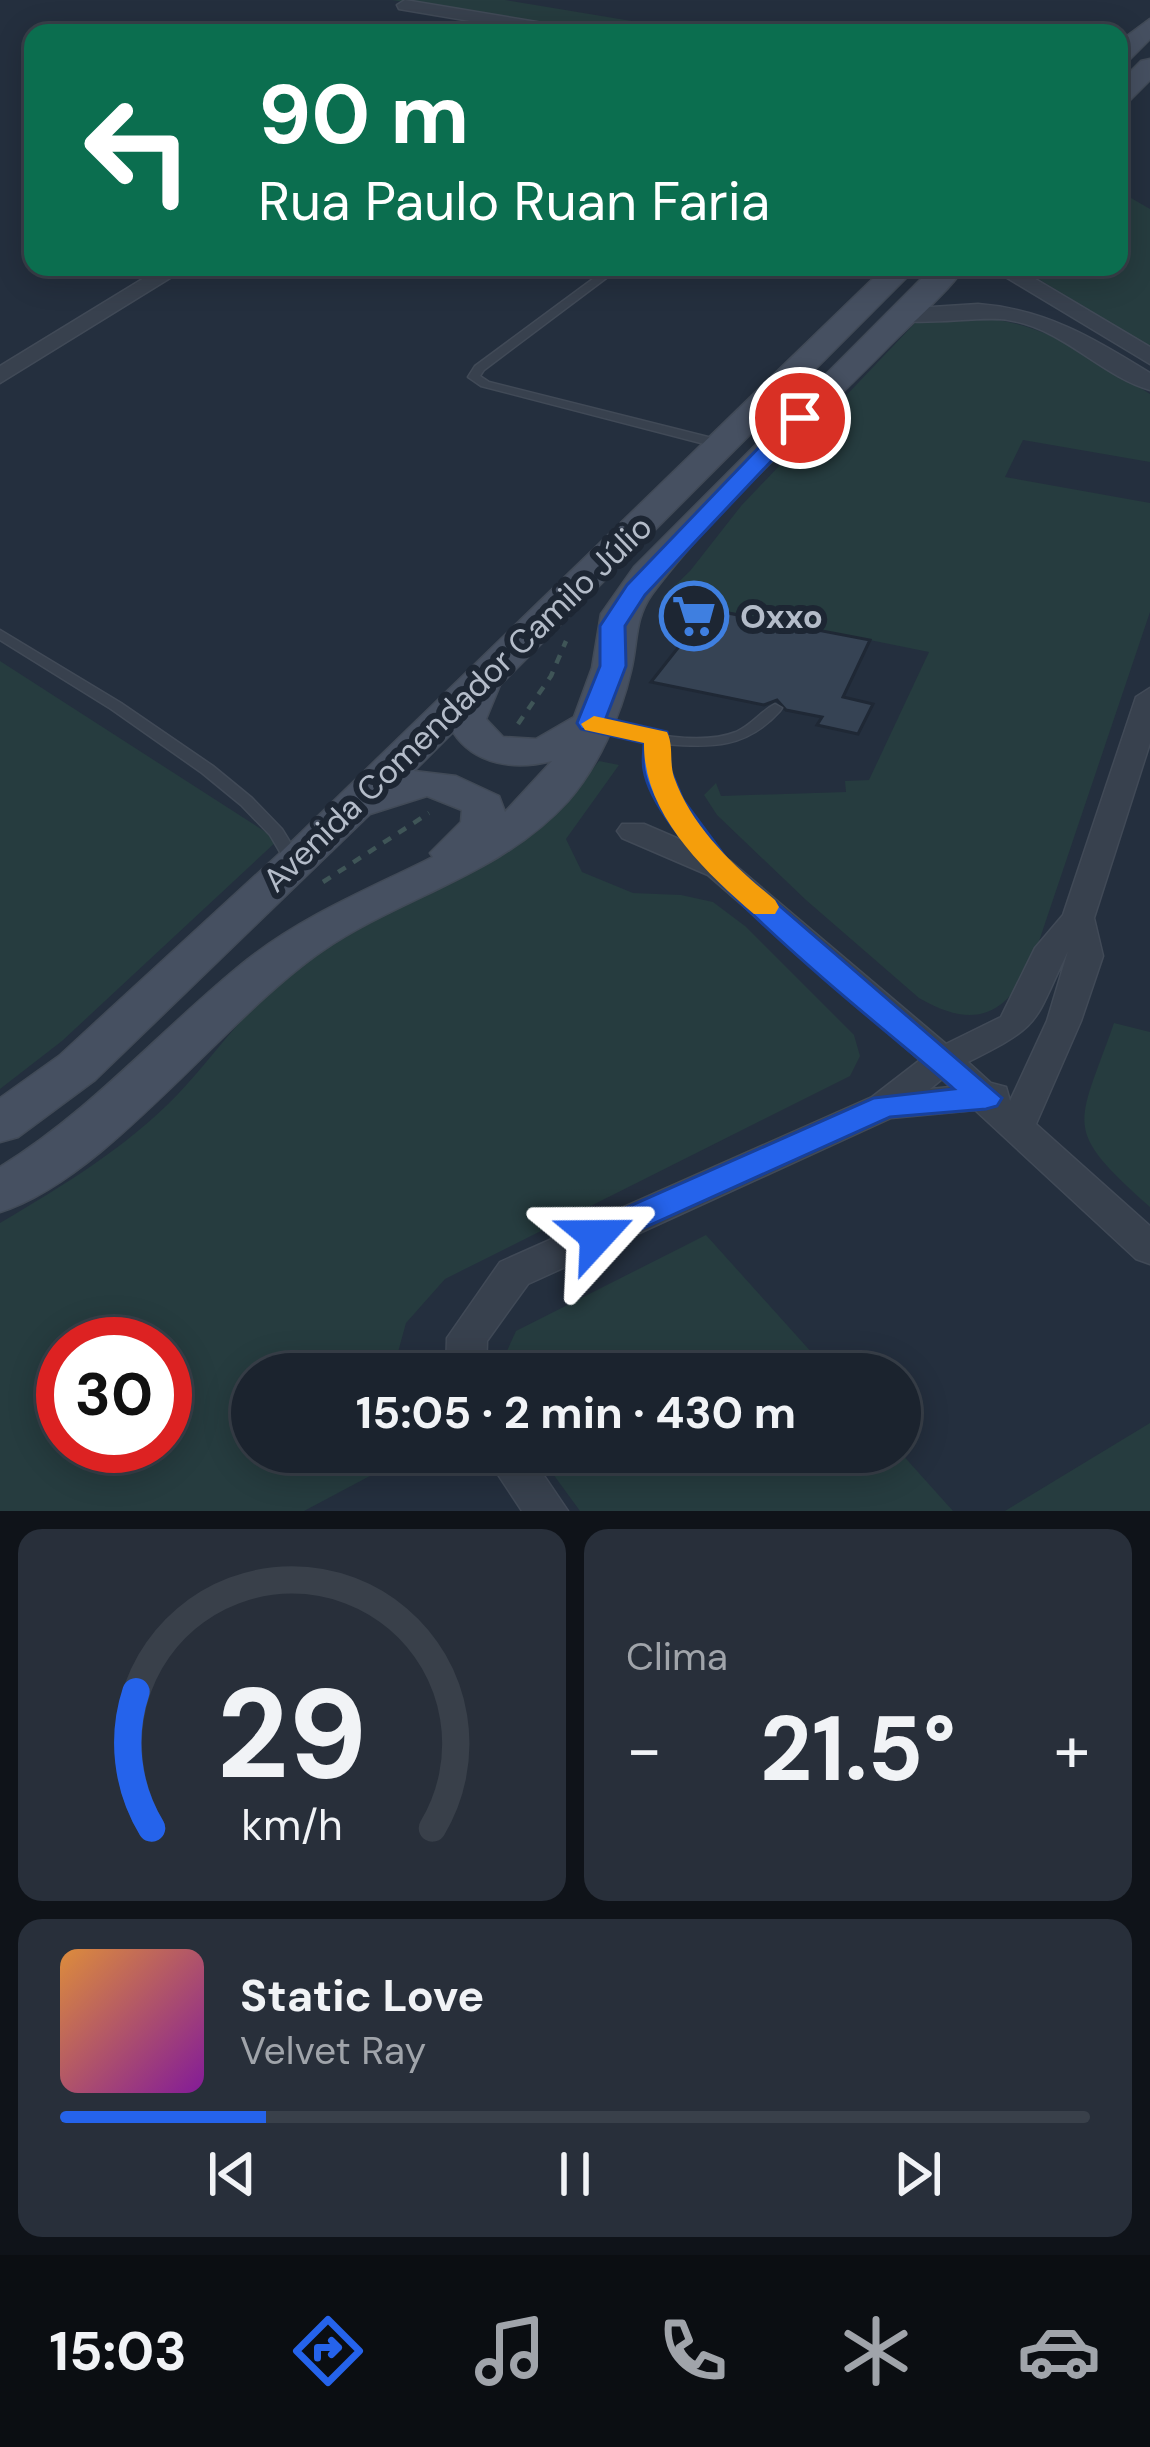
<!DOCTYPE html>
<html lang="pt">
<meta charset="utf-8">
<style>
body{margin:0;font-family:"DM Sans",sans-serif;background:#282f3a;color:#f1f3f6;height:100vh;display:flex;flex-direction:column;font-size:45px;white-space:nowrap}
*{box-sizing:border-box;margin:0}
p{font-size:39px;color:#a0a4aa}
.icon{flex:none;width:66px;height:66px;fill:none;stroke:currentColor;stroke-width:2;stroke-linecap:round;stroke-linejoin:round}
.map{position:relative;height:1511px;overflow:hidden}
.details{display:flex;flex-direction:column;gap:18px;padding:18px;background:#0f1319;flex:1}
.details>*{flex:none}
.guide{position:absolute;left:24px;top:24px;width:1104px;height:252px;border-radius:24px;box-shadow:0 6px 30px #0003,0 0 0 3px #39404a;background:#0b6e4f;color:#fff;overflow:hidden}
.speed{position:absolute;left:36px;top:1317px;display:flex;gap:24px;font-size:60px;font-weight:700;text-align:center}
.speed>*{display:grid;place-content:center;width:156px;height:156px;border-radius:50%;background:#1b232e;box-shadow:0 6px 30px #0003,0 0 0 3px #39404a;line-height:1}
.speed .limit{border:18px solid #d22;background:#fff;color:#111}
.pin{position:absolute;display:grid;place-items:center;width:102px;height:102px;color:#fff;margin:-51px;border:6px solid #fff;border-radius:50%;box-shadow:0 3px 12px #0007}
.me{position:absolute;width:132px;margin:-66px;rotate:66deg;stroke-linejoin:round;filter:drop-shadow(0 0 9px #0008)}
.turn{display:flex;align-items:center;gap:42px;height:252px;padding:0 36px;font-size:54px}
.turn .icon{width:156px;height:156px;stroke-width:2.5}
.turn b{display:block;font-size:84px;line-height:102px}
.big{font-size:90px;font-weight:700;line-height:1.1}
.details .widget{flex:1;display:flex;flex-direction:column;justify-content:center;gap:18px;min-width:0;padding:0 42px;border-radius:24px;background:#282f3a}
.details .dial{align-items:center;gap:0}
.dial svg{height:312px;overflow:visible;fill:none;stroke:#39404a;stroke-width:7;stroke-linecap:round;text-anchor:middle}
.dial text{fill:#f1f3f6;stroke:none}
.song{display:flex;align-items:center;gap:36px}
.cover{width:144px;height:144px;border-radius:18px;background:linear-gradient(135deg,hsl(30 70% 55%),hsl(290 70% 35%))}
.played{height:12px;border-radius:6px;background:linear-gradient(90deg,#2563eb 20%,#39404a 20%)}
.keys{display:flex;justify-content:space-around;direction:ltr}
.heat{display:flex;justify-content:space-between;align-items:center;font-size:66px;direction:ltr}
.details .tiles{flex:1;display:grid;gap:18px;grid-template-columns:1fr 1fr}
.widget:last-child{grid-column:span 2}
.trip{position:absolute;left:231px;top:1353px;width:690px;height:120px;border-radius:60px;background:#1b232e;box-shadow:0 6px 30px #0003,0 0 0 3px #39404a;font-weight:700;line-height:120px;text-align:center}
.tabs{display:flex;height:192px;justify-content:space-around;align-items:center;background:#0b0e12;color:#a0a4aa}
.tabs .icon{width:84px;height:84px}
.tabs .on{color:#2563eb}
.tabs b{font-size:54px;color:#f1f3f6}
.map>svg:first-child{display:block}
</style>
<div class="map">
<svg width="1150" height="1511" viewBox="0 0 1150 1511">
<rect width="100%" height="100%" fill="#242f3e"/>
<!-- green -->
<g fill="#263c3f" fill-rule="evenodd">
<polygon points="392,0 505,0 704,33 590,33"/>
<polygon points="1119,191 1150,209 1150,347 1019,267 1119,267"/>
<path d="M983,318C1048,324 1096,360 1150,394V462L1023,440L1005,477L1150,503V612L1033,959C1007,1015 976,1031 919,998L806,900L717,815L704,795L716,783L721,796L846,792L845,781L869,780L929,652L662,598L690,571L741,506L916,322Z"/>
<polygon points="0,661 278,840 62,1041 0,1089"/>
<path d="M599,761L619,765L566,839L582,872L633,893L681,895L713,902L745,926L854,1035L860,1056L850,1076L445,1279L406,1323L392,1374H252V1452H415L304,1511H0V1223C64,1185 126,1148 178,1094C213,1057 244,1011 284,979C387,898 515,870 599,761ZM63,1344H165V1446H63Z"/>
<path d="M1114,1023L1150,1032V1207C1061,1127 1077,1129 1114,1023Z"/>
<polygon points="706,1235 831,1374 502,1374 501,1364 516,1331"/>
<polygon points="1150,1423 1150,1511 1005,1511"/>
<polygon points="537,1452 900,1452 953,1511 580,1511"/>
</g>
<!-- building -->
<polygon fill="#364354" stroke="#1f2835" stroke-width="3" points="675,603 870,640 843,697 873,704 858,734 817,725 822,717 786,710 777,700 764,705 651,682 685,639 675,637 680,628 662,623"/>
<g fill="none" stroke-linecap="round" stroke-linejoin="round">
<defs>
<g id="service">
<polygon points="609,267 621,267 484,370 480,376 489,382 724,441 724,447 720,448 481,386 468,377 475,366"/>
<polygon points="0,630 121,703 213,766 252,798 282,829 301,860 299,864 287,864 270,835 241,805 202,773 111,709 0,640"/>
<path d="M775,704L782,708L780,711C747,748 712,748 666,744C668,794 697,827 725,866L717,871L711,870C681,830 653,793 651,741L588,727L586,724L593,720C634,730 695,748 736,732C752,725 761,711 775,704Z"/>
</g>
<g id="minor">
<polygon points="405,0 573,28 582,33 542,33 399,9 397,5"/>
<polygon points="162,267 188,267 0,383 0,366"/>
<polygon points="989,267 1015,267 1150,347 1150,364"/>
<path d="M978,304C1045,309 1094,338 1150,373V390C1101,376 1064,329 1008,320C981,315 906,329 890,316L901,309Z"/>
<path d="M1150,688V743L1094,918L1103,956L1081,1021L1036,1124L1150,1226V1264L1136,1259L975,1110L891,1118L528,1284L487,1341L486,1374H446L447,1338L500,1262L872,1097L920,1060L708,875L622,838L617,831L622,824H644L730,861L946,1044L1001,1017L1035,948L1063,915L1136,697ZM1068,951L1047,1021L1010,1101L1006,1087L991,1083L968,1062C1044,1024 1033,1024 1068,951ZM942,1079L950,1087L930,1089Z"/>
<polygon points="483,1452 528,1452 568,1511 522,1511"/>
</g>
<g id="secondary">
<polygon points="1150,19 1150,39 1128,61 1119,63 1119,42"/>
<polygon points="1150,59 1150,80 1128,102 1119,105 1119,83 1141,61"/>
<path d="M885,267H917L500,685L486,719L503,737L536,739L574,717L592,668L601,614L634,567L933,267H965C944,296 915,320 890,345C813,424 717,507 652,594C634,619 638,643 631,671C621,715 598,767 568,801C501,875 402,896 322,951C223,1019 108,1178 0,1212V1167C93,1110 163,1027 247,960C304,915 369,889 433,857L430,853L461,822L462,810L427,796L370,814L95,1080L18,1137L0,1142V1098L59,1056L279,854ZM453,732C475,766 516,770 552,761L505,812L499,796L456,776L414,771Z"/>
</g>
</defs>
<!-- service casing -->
<use href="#service" stroke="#414a57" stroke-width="3"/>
<!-- minor casing -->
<use href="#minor" stroke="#414a57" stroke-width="3"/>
<!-- secondary casing -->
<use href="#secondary" stroke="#414a57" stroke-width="3"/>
<!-- path -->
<g stroke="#3f5557" stroke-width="4.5" stroke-dasharray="9 9" stroke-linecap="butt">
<polyline points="518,724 551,676 566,641"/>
<polyline points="323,882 429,813"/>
</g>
<!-- service -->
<use href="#service" fill="#38414e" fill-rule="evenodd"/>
<!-- minor -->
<use href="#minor" fill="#38414e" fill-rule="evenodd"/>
<!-- secondary -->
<use href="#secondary" fill="#465061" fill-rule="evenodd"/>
</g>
<!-- route -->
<path fill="#2563eb" stroke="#184099" stroke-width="3" d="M800,411L811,418L808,422L645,595L625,626L626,666L606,718L667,732L671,771L683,800L729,862L1002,1098L997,1106L986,1109L890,1117L597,1249L585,1245L579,1236L585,1226L874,1098L954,1089C884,1027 658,855 644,770C642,762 644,751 644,743L581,729L577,723L600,666V626L627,585L792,413Z"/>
<!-- slow -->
<path fill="#f59e0b" d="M594,716L667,732C674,746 669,762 674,777C692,828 735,867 775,900L779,907L775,914H754C703,870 643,813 644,743L585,730L581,724Z"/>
<!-- icons -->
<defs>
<symbol id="supermarket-ring" viewBox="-11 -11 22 22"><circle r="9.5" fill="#1d2633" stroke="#3f7fe0" stroke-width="1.5"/><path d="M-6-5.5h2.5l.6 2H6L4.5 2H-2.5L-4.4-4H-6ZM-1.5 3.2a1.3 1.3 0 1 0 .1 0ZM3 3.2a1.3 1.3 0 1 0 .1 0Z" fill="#3f7fe0"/></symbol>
</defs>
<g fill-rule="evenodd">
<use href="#supermarket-ring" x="656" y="578" width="76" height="76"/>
</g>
<g text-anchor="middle" stroke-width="12" stroke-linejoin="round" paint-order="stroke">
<!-- poi labels -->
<g font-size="33" font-weight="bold" fill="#b4bcc9" stroke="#1d2633" text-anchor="start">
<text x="740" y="628">Oxxo</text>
</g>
<!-- street labels -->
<g font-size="33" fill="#b4bcc9" stroke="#1d2633">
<text transform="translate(457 703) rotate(-44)" y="12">Avenida Comendador Camilo Júlio</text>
</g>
</g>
</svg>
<div class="speed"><div class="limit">30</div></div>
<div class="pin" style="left:800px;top:418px;background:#d93025"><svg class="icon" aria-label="arrive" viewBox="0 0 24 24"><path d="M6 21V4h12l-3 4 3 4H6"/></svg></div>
<svg class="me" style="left:597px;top:1236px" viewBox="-20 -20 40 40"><path d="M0-17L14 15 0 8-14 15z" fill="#2563eb" stroke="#fff" stroke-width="4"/></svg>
<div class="trip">15:05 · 2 min · 430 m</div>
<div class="guide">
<div class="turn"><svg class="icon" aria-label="left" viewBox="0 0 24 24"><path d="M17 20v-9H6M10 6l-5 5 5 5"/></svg><div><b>90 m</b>Rua Paulo Ruan Faria</div></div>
</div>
</div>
<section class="details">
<div class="tiles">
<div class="widget dial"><svg viewBox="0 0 100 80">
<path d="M14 69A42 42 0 1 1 86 69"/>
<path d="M14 69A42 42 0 0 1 10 34" stroke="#2563eb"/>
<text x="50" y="56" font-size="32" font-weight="700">29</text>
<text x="50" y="72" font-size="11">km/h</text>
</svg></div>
<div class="widget"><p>Clima</p>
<div class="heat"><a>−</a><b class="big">21.5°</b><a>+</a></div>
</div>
<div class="widget">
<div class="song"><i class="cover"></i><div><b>Static Love</b><p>Velvet Ray</p></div></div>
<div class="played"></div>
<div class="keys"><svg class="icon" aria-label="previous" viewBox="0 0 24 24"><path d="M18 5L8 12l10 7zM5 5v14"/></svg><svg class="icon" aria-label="pause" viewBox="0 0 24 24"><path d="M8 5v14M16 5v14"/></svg><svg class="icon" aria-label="next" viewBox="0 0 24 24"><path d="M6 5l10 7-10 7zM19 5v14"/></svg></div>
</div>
</div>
</section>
<nav class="tabs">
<b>15:03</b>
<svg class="icon on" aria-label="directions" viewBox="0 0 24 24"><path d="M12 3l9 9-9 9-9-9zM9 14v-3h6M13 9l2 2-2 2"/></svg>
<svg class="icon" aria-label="music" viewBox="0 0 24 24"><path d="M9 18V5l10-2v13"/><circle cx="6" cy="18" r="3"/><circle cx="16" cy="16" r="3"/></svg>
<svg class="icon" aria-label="phone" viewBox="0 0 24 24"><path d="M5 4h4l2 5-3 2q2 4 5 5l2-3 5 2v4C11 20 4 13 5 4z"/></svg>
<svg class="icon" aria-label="climate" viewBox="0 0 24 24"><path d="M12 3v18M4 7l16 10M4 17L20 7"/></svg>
<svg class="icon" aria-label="car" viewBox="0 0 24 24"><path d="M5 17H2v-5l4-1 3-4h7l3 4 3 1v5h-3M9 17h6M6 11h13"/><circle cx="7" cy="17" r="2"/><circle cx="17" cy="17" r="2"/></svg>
</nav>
